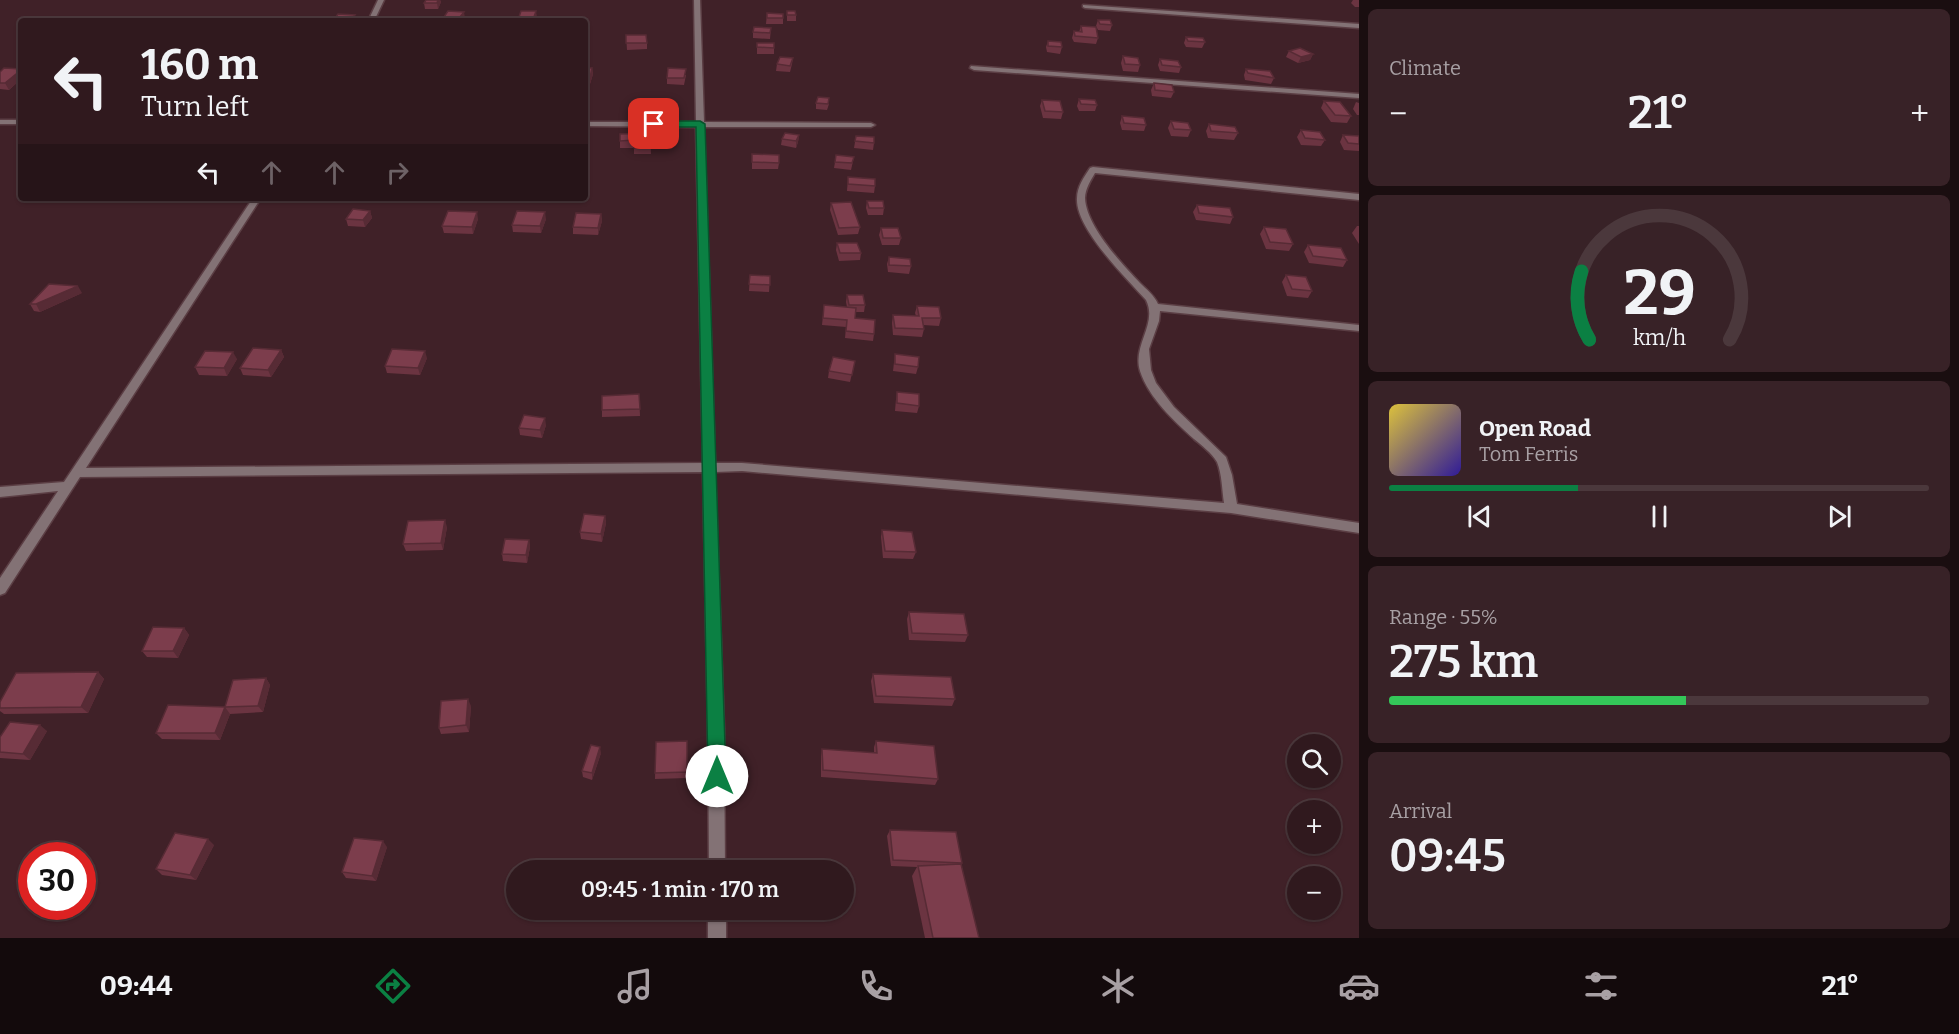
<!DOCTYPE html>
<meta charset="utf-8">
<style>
body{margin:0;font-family:Bitter,serif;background:#382227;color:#f1f3f6;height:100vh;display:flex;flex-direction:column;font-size:22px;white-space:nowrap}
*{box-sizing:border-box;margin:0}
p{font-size:20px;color:#a8a0a4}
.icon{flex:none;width:33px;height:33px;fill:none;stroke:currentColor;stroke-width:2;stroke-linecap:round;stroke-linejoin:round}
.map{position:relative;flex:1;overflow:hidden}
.details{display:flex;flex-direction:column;gap:9px;padding:9px;background:#1a0e10;width:600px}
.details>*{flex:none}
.guide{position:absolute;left:18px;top:18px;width:570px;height:183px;border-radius:6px;box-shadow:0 2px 4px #0004,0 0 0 2px #4b383c;background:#30191e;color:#f1f3f6;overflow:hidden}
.buttons{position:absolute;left:1287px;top:734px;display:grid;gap:12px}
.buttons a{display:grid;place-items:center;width:54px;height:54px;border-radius:50%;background:#30191e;box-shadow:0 2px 4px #0004,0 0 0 2px #4b383c;font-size:30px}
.speed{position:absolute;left:18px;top:842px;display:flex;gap:12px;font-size:30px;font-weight:700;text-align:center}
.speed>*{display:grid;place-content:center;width:78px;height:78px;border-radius:50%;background:#30191e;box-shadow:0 2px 4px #0004,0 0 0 2px #4b383c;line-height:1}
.speed .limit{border:9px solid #d22;background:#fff;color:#111}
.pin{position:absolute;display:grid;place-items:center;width:51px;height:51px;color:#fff;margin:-26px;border-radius:12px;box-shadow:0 3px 9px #0006}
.me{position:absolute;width:66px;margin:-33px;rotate:0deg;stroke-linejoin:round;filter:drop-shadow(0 0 4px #0008)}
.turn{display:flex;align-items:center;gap:21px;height:126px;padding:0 24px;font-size:27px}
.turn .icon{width:78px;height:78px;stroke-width:2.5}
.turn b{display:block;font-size:42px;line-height:51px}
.lanes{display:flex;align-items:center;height:57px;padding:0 24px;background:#0003;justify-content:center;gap:30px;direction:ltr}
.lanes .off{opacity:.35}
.big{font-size:45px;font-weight:600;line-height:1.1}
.details .tile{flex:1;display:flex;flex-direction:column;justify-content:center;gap:9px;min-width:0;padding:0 21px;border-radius:9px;background:#382227}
.details .dial{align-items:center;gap:0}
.dial svg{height:156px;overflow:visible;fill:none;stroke:#4b383c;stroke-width:7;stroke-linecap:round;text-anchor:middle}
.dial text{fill:#f1f3f6;stroke:none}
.song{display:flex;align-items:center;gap:18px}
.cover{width:72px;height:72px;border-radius:9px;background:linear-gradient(135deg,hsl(50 70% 55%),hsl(250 70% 35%))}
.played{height:6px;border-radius:3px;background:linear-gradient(90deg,#0b8043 35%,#4b383c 35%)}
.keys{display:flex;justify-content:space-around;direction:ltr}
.heat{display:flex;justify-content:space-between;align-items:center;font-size:33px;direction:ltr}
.charge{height:9px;border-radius:4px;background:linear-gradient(90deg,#34c759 55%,#4b383c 0)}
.trip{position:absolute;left:506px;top:860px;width:348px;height:60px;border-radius:30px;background:#30191e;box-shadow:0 2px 4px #0004,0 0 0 2px #4b383c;font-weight:600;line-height:60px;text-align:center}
.tab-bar{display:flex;height:96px;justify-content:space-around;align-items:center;background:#130a0c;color:#a8a0a4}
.tab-bar .icon{width:42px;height:42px}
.tab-bar .current{color:#0b8043}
.tab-bar b{font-size:27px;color:#f1f3f6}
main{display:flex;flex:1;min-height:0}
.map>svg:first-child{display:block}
</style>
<main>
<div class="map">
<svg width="1359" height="938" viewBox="0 0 1359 938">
<rect width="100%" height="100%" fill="#402128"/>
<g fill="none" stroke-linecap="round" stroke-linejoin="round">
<defs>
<g id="street">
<polygon points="378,0 384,0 374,21 368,21"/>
<path d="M694,0H700L704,122L871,123L875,125L871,127H704L715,463H742L1224,503C1222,490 1222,474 1217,462C1212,453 1201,445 1194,439C1173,420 1149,398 1140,371C1132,345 1158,324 1146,300C1126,278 1075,228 1077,198C1077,187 1084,177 1090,168L1093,167L1359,194V200L1095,173C1091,180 1085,189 1085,198C1086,226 1122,264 1140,283C1147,290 1154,295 1158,304L1359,325V331L1160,311L1159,321L1149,349L1151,370L1156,383L1174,407L1226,457L1232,475L1237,504L1359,523V533L1231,513L742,471L715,472L724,728L725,870H709L708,728L703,472L80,477L5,593L0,595V578L58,491L0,497V487L64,482L253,198H261L86,468L703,463L696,127L585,126V122H696Z"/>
<polygon points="1083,5 1359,24 1359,28 1085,8 1083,7"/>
<polygon points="971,66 1359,94 1359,98 974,70 970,68"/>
<rect x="0" y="120" width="21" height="4"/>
<rect x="708" y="909" width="18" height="29"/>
</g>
</defs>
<!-- street casing -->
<use href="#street" stroke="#5b3e44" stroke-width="3"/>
<!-- street -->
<use href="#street" fill="#837275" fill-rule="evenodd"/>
</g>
<!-- wall -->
<g fill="#6b3441">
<polygon points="426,0 440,0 441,2 438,9 425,9 424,3"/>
<polygon points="1353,0 1359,0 1359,7 1355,7 1351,3"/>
<polygon points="787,11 796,15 796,21 787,21"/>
<polygon points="767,13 783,18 783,24 766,24"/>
<polygon points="444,17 465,18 463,21 445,21"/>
<polygon points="519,17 537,17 536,21 519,21"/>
<polygon points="1098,20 1112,25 1110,31 1098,30 1096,26"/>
<polygon points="1081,26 1098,38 1096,44 1074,42 1072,38 1074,31 1079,32"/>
<polygon points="771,28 770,39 753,38 753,32"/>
<polygon points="626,35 647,43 647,49 627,50"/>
<polygon points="1186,37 1205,42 1202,48 1186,47 1184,43"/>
<polygon points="1048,41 1062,47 1060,54 1047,52 1046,47"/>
<rect x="757" y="43" width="17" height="11"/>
<polygon points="1289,51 1313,54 1310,60 1298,63 1286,57"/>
<polygon points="1123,56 1140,65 1138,72 1123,71 1121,63"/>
<polygon points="793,58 792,64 790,72 776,71 777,64"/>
<polygon points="1160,59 1181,67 1179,73 1160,71 1158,65"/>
<polygon points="585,68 592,68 593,74 590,84 585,84"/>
<polygon points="21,69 21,79 9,90 0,89 0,72"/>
<polygon points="1246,69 1274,78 1271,84 1245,80 1244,75"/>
<polygon points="686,75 684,85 667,84 667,78"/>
<polygon points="1154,83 1174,92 1171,98 1152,96 1151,90"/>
<polygon points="1079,99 1097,105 1095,111 1079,111 1077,106"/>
<polygon points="1042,100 1063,112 1061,119 1043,118 1040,106"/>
<polygon points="1324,101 1351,116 1347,123 1331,122 1321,108"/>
<polygon points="1356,102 1359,103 1359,115 1357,115 1353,109"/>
<polygon points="816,103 829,104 827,110 816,109"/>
<polygon points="1122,116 1146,125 1144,131 1122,130 1120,123"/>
<polygon points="1171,121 1191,130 1188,137 1171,136 1168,128"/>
<polygon points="1209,124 1238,133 1234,140 1208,138 1206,131"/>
<polygon points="1301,130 1325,140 1321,146 1301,145 1297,137"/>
<polygon points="650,133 651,154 634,154 634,148 620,148 620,134"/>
<polygon points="799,135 798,142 796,148 781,145 782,139"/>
<polygon points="1343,135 1359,136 1359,151 1344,150 1340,142"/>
<polygon points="856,136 874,143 873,150 854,148"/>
<polygon points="752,154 779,163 778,169 752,169"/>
<polygon points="854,157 851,170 834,168 835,162"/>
<polygon points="848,177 875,186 874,193 847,191"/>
<polygon points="867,201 884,208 883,215 868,215 866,208"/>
<polygon points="831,203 860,227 858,234 838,235 830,210"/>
<polygon points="1197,205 1233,217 1230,224 1196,220 1193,212"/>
<polygon points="370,211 372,218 365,227 348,226 346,219"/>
<polygon points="601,214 602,221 598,235 573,234 573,227"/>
<polygon points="478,219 473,234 444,233 442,226"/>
<polygon points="546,219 541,233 513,232 512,225"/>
<polygon points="1357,226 1359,226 1359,244 1352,233"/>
<polygon points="1264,227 1293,244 1289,251 1266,249 1260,234"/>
<polygon points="881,228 901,238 899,245 882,245 879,235"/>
<polygon points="837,243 861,253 860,260 839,261 836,250"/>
<polygon points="1308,245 1347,260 1343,267 1309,263 1304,252"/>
<polygon points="889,257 911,266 909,274 888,272 887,264"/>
<polygon points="750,275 770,276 769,292 749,291"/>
<polygon points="1286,275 1312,291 1308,298 1287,296 1282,282"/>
<polygon points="82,293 40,312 34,311 30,304"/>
<polygon points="847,295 865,305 864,312 855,312 855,318 874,334 873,341 845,338 846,327 822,325 824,305 847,307 846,302"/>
<polygon points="917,306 941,318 939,326 923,325 924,329 922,337 893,335 892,323 893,315 916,316 915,313"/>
<polygon points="281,350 284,357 271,377 243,375 240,368"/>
<polygon points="895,354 918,367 916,374 893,371"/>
<polygon points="427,358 420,375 387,373 385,366"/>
<polygon points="237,359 227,376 199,375 195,367"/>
<polygon points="855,361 850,382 828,378 829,371"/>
<polygon points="897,392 919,406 917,413 895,411 896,399"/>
<polygon points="639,394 640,416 602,417 602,410"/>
<polygon points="546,425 542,438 520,435 519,428"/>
<polygon points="605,516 606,523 602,542 581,539 580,532"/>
<polygon points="447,527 443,550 406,551 403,544"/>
<polygon points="882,530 916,552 913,559 883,558 881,537"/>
<polygon points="529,540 530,547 527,563 503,561 502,554"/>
<polygon points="909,612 968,635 965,642 909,640 907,619"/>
<polygon points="184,628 189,635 178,658 147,657 142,651"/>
<polygon points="98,672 104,679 88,713 4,714 0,711 0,708"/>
<polygon points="873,674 955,699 952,706 874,703 871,681"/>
<polygon points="266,678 270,685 263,712 230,714 220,740 162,739 156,733 225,707"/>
<polygon points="471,706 469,732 441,734 439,728"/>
<polygon points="47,731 30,760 0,758 0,737"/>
<polygon points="687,741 687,778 655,779 656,742"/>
<polygon points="876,741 938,779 935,785 821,777 821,756 822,749 874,753 874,747"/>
<polygon points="601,753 592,780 583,777 582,771"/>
<polygon points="890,830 962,863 961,864 979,938 925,938 912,876 917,867 891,866 887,836"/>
<polygon points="214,845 196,880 162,875 156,869"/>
<polygon points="387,847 376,881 346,878 342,872"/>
</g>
<!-- shaded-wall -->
<g fill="#572b35">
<polygon points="438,0 440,0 441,2 438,9 437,3"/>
<polygon points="536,11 537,17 536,21 535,21 534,17"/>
<polygon points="464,12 465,18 463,21 461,21 460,17"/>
<polygon points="355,15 356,21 350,21"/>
<polygon points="1313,54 1310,60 1298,63 1301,57"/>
<polygon points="592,68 593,74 590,84 590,78"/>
<polygon points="21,70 21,79 9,90 5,83"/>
<polygon points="799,135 798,142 796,148 796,141"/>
<polygon points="370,211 372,218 365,227 363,220"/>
<polygon points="477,212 478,219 473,234 472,227"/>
<polygon points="545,212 546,219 541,233 540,226"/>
<polygon points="601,214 602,221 598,235 598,228"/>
<polygon points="78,286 82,293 40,312 36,304"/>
<polygon points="281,350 284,357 271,377 268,370"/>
<polygon points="425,351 427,358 420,375 418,368"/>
<polygon points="233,352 237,359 227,376 224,368"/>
<polygon points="545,418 546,425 542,438 540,430"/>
<polygon points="605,516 606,523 602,542 601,534"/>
<polygon points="445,520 447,527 443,550 441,543"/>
<polygon points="529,540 530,547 527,563 526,555"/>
<polygon points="184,628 189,635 178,658 173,651"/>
<polygon points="98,672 104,679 88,713 81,707"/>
<polygon points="266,678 270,685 263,712 258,706"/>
<polygon points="468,699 471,706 469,732 466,725"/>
<polygon points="225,707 230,714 220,740 215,733"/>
<polygon points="40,725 47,731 30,760 23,754"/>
<polygon points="600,747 601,753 592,780 592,773"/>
<polygon points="208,839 214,845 196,880 190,875"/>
<polygon points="383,841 387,847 376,881 372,876"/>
</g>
<!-- building -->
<g fill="#7c3d4c" stroke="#572b35" stroke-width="1.5">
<polygon points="426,0 438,0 437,3 424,3"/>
<polygon points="448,11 464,12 460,17 444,17"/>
<polygon points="521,11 536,11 534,17 519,17"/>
<polygon points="787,11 795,11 796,15 787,15"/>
<polygon points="767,13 783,14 783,18 767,18"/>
<polygon points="338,14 355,15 350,21 333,21"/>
<polygon points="89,18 94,21 80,21"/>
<polygon points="309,18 324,19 322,21 307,21"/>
<polygon points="1098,20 1110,20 1112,25 1100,24"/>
<polygon points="1081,26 1096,27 1098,38 1075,36 1074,31 1082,32"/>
<polygon points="754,27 771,28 770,33 753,32"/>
<polygon points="626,35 646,35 647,43 626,43"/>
<polygon points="1186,37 1203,38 1205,42 1188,41"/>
<polygon points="1048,41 1061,42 1062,47 1048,46"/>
<polygon points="757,43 774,43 774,48 757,47"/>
<polygon points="1300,48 1313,54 1301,57 1289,51"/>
<polygon points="1123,56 1138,58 1140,65 1125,64"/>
<polygon points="780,57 793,58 790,66 777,64"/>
<polygon points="1160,59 1178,61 1181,67 1162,65"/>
<polygon points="4,68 21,69 21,70 5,83 0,83 0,72"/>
<polygon points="585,68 592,68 590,78 585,78"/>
<polygon points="668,68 686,69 684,78 667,78"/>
<polygon points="1246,69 1270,71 1274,78 1248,73"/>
<polygon points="1154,83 1172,85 1174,92 1155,90"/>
<polygon points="818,97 829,98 828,104 816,103"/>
<polygon points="1079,99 1095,100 1097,105 1081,104"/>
<polygon points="1042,100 1060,101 1063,112 1045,111"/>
<polygon points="1324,101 1340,102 1351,116 1335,115"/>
<polygon points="1122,116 1144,118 1146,125 1124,123"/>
<polygon points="1171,121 1188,123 1191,130 1174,129"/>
<polygon points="1209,124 1235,127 1238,133 1211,131"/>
<polygon points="1301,130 1320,132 1325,140 1305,138"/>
<polygon points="650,133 651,147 634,148 634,140 620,141 620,134"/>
<polygon points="785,133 799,135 796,141 782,139"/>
<polygon points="1343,135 1359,136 1359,144 1348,143"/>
<polygon points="856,136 874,137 874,143 855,141"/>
<polygon points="752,154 779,155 779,163 752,162"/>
<polygon points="836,155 854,157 852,163 835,162"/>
<polygon points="848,177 875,179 875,186 848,184"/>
<polygon points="867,201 883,201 884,208 869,208"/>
<polygon points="851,202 860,227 839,228 831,203"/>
<polygon points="1197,205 1230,208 1233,217 1199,213"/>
<polygon points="353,209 370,211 363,220 346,219"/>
<polygon points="448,211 477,212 472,227 442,226"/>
<polygon points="517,211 545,212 540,226 512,225"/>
<polygon points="576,213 601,214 598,228 573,227"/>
<polygon points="1264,227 1286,229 1293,244 1270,242"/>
<polygon points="881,228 898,228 901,238 883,238"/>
<polygon points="837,243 857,243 861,253 840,253"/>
<polygon points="1308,245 1341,248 1347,260 1313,256"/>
<polygon points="889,257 910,259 911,266 889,265"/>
<polygon points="750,275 770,276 770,285 749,284"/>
<polygon points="1286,275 1306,277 1312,291 1292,289"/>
<polygon points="49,284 78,286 36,304 30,304"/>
<polygon points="847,295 863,295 865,305 849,305"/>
<polygon points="824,305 856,308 855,318 875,320 874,334 846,331 847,320 823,318"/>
<polygon points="917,306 939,307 941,318 922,318 924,329 895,328 893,315 919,316"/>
<polygon points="253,348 281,350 268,370 240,368"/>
<polygon points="392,349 425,351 418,368 385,366"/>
<polygon points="205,351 233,352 224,368 195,367"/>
<polygon points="895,354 919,357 918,367 895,364"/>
<polygon points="833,357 855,361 852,375 829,371"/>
<polygon points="897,392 919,394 919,406 897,403"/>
<polygon points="639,394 640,409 602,410 602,396"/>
<polygon points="524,415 545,418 540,430 519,428"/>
<polygon points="584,514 605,516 601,534 580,532"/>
<polygon points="445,520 441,543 403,544 408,521"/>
<polygon points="882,530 912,532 916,552 885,551"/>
<polygon points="505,539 529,540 526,555 502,554"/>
<polygon points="909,612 964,614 968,635 912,633"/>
<polygon points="153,627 184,628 173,651 142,651"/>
<polygon points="98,672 81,707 0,708 0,702 16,673"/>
<polygon points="873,674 951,677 955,699 876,696"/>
<polygon points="266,678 258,706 225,707 215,733 156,733 168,705 225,707 233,680"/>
<polygon points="468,699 466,725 439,728 441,701"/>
<polygon points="10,722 40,725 23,754 0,752 0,737"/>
<polygon points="687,741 687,772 655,773 656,742"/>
<polygon points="876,741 934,746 938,779 823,770 822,749 877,753"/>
<polygon points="591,745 600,747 592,773 582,771"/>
<polygon points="890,830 956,832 962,863 893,860"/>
<polygon points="175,833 208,839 190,875 156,869"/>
<polygon points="354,838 383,841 372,876 342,872"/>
<polygon points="961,864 979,938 933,938 918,866"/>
</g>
<!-- route -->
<polygon fill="#0b8043" stroke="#07532c" stroke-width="1.5" points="700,121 705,124 726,776 723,782 717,784 710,782 708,776 696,127 654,127 650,124 654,121"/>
</svg>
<div class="buttons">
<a><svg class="icon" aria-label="search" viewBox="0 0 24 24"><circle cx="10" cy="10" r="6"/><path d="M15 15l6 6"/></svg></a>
<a>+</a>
<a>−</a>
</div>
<div class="speed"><div class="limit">30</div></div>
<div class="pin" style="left:654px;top:124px;background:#d93025"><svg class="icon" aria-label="arrive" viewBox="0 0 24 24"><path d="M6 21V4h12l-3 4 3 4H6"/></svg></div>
<svg class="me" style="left:717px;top:776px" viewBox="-20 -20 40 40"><circle r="19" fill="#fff"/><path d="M0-13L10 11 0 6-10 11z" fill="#0b8043"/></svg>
<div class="trip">09:45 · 1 min · 170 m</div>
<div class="guide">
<div class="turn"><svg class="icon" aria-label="left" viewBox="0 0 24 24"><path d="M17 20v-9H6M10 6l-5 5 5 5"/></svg><div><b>160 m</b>Turn left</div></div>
<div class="lanes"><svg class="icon" aria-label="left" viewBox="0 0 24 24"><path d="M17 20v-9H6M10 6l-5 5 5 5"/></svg><svg class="icon off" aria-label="ahead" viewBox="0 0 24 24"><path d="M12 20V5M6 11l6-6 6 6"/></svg><svg class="icon off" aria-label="ahead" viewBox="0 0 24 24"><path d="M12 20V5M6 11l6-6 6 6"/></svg><svg class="icon off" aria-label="right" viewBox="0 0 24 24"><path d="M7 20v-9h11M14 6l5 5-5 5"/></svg></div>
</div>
</div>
<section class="details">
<div class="tile"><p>Climate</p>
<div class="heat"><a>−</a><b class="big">21°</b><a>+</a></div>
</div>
<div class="tile dial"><svg viewBox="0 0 100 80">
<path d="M14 69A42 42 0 1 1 86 69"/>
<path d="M14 69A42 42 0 0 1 10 34" stroke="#0b8043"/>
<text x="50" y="56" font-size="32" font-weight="700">29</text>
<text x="50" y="72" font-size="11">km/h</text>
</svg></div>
<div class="tile">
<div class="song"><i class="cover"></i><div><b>Open Road</b><p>Tom Ferris</p></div></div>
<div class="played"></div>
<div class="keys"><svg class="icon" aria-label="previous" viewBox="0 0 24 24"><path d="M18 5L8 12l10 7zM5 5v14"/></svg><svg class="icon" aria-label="pause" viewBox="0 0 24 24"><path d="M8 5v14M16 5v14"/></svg><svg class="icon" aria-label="next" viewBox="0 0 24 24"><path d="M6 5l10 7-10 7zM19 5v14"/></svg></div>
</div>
<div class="tile"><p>Range · 55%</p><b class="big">275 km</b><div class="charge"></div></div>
<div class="tile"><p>Arrival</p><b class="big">09:45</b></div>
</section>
</main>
<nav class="tab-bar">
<b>09:44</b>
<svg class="icon current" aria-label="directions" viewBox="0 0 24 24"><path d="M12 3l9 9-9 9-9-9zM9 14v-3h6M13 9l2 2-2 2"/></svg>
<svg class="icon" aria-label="music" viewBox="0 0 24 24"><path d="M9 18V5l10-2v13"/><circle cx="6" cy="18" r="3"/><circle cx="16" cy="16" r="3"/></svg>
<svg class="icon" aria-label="phone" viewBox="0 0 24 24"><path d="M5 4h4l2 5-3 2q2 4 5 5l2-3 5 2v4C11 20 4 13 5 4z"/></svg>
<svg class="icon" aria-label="climate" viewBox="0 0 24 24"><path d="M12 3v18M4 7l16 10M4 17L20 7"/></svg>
<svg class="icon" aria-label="car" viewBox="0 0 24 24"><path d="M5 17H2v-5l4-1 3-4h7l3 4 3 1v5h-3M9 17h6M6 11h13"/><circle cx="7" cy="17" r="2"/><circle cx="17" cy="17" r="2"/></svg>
<svg class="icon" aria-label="filters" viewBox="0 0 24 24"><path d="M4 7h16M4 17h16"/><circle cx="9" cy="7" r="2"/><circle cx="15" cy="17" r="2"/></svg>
<b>21°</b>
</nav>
